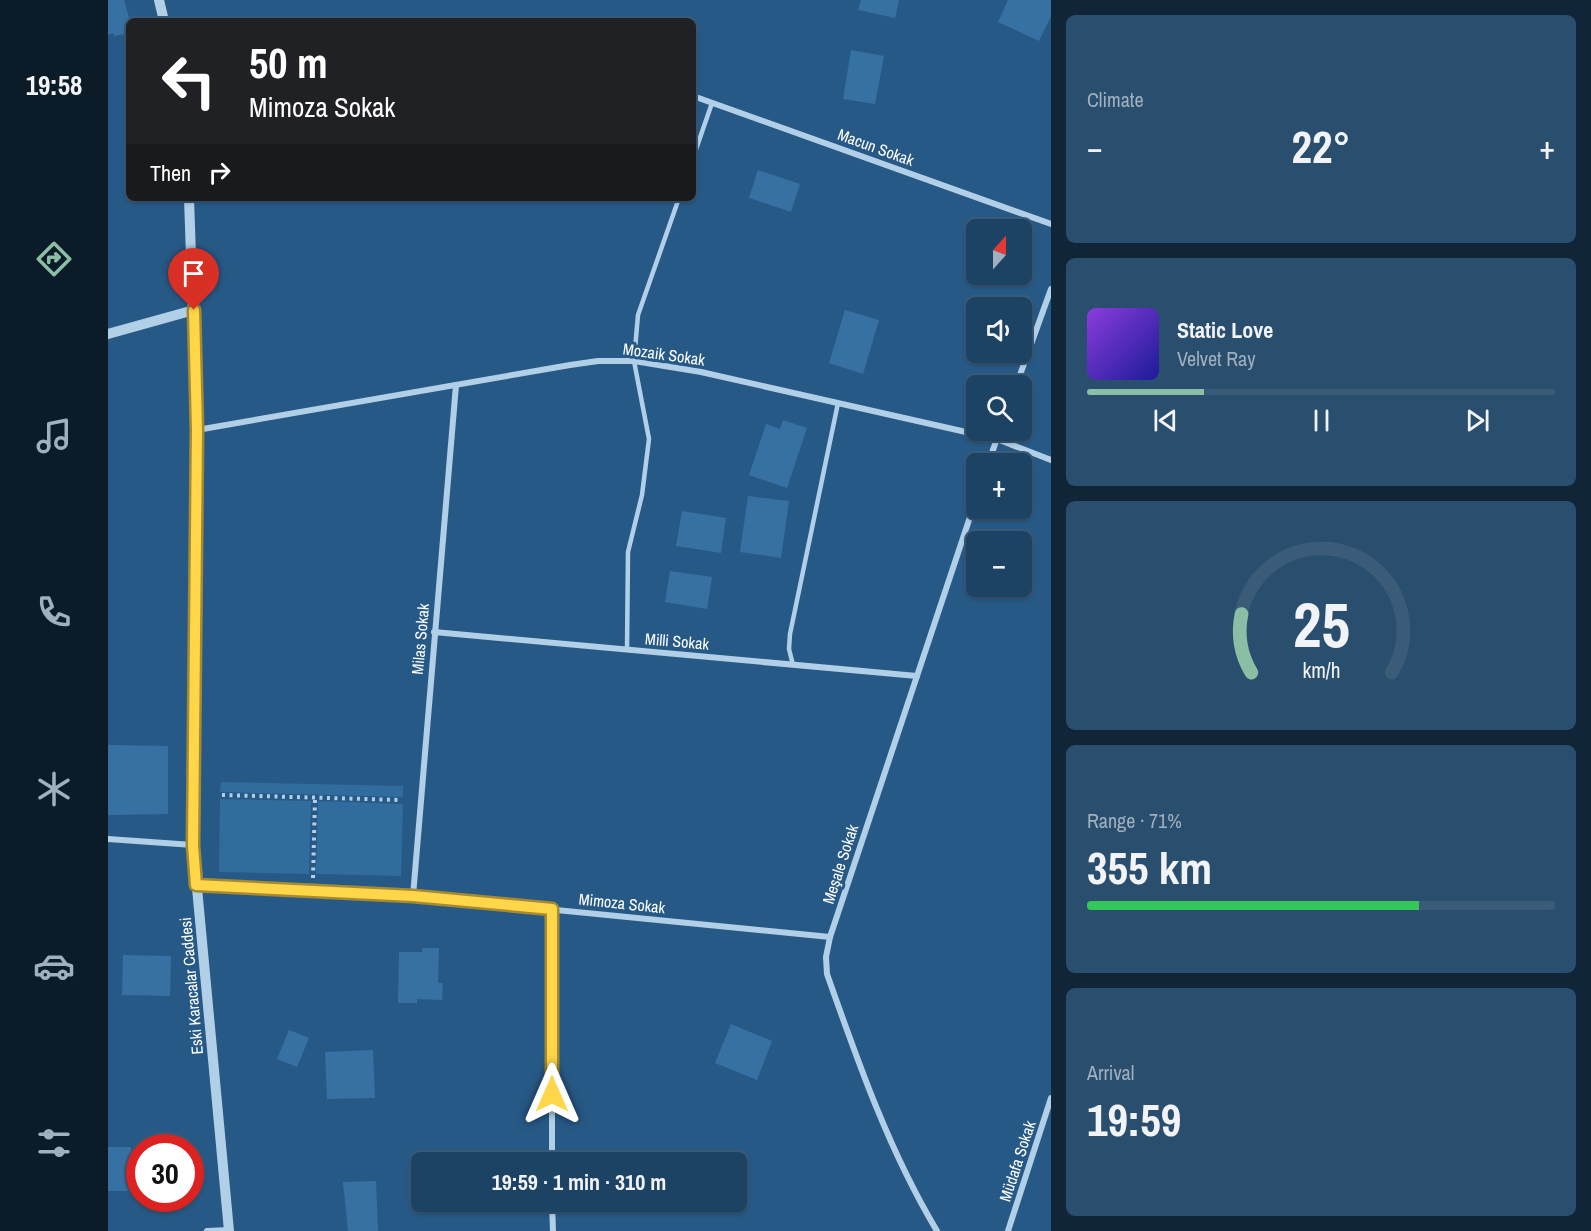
<!DOCTYPE html>
<meta charset="utf-8">
<style>
body{margin:0;font-family:"Archivo Narrow",sans-serif;background:#2a4e6d;color:#f1f3f6;height:100vh;display:flex;flex-direction:column;font-size:22px;white-space:nowrap}
*{box-sizing:border-box;margin:0}
p{font-size:20px;color:#a0b0bf}
.icon{flex:none;width:33px;height:33px;fill:none;stroke:currentColor;stroke-width:2;stroke-linecap:round;stroke-linejoin:round}
.map{position:relative;flex:1;overflow:hidden}
.details{display:flex;flex-direction:column;gap:15px;padding:15px;background:#102537;width:540px}
.details>*{flex:none}
.guide{position:absolute;left:18px;top:18px;width:570px;height:183px;border-radius:9px;box-shadow:0 2px 4px #0004,0 0 0 2px #3b5c78;background:#202124;color:#fff;overflow:hidden}
.needle{width:39px;rotate:21deg}
.buttons{position:absolute;left:858px;top:219px;display:grid;gap:12px}
.buttons a{display:grid;place-items:center;width:66px;height:66px;border-radius:9px;background:#1d4364;box-shadow:0 2px 4px #0004,0 0 0 2px #3b5c78;font-size:30px}
.speed{position:absolute;left:18px;top:1134px;display:flex;gap:12px;font-size:30px;font-weight:700;text-align:center}
.speed>*{display:grid;place-content:center;width:78px;height:78px;border-radius:50%;background:#1d4364;box-shadow:0 2px 4px #0004,0 0 0 2px #3b5c78;line-height:1}
.speed .limit{border:9px solid #d22;background:#fff;color:#111}
.pin{position:absolute;display:grid;place-items:center;width:51px;height:51px;color:#fff;margin:-62px -26px;border-radius:50% 50% 50% 0;rotate:-45deg;box-shadow:0 0 6px #0007}
.pin .icon{rotate:45deg}
.me{position:absolute;width:66px;margin:-33px;rotate:0deg;stroke-linejoin:round;filter:drop-shadow(0 0 4px #0008)}
.turn{display:flex;align-items:center;gap:21px;height:126px;padding:0 24px;font-size:27px}
.turn .icon{width:78px;height:78px;stroke-width:2.5}
.turn b{display:block;font-size:42px;line-height:51px}
.then{display:flex;align-items:center;height:57px;padding:0 24px;background:#0003;gap:12px;font-size:22px}
.big{font-size:45px;font-weight:700;line-height:1.1}
.details .tile{flex:1;display:flex;flex-direction:column;justify-content:center;gap:9px;min-width:0;padding:0 21px;border-radius:9px;background:#2a4e6d}
.details .dial{align-items:center;gap:0}
.dial svg{height:156px;overflow:visible;fill:none;stroke:#3b5c78;stroke-width:7;stroke-linecap:round;text-anchor:middle}
.dial text{fill:#f1f3f6;stroke:none}
.song{display:flex;align-items:center;gap:18px}
.cover{width:72px;height:72px;border-radius:9px;background:linear-gradient(135deg,hsl(270 70% 55%),hsl(240 70% 35%))}
.played{height:6px;border-radius:3px;background:linear-gradient(90deg,#8abfa5 25%,#3b5c78 25%)}
.keys{display:flex;justify-content:space-around;direction:ltr}
.heat{display:flex;justify-content:space-between;align-items:center;font-size:33px;direction:ltr}
.charge{height:9px;border-radius:4px;background:linear-gradient(90deg,#34c759 71%,#3b5c78 0)}
.trip{position:absolute;left:303px;top:1152px;width:336px;height:60px;border-radius:9px;background:#1d4364;box-shadow:0 2px 4px #0004,0 0 0 2px #3b5c78;font-weight:700;line-height:60px;text-align:center}
main{display:flex;flex:1;min-height:0}
.tabs{display:flex;flex-direction:column;width:108px;justify-content:space-around;align-items:center;background:#0c1b28;color:#a0b0bf}
.tabs .icon{width:42px;height:42px}
.tabs .active{color:#8abfa5}
.tabs b{font-size:27px;color:#f1f3f6}
.map>svg:first-child{display:block}
</style>
<main>
<nav class="tabs">
<b>19:58</b>
<svg class="icon active" aria-label="directions" viewBox="0 0 24 24"><path d="M12 3l9 9-9 9-9-9zM9 14v-3h6M13 9l2 2-2 2"/></svg>
<svg class="icon" aria-label="music" viewBox="0 0 24 24"><path d="M9 18V5l10-2v13"/><circle cx="6" cy="18" r="3"/><circle cx="16" cy="16" r="3"/></svg>
<svg class="icon" aria-label="phone" viewBox="0 0 24 24"><path d="M5 4h4l2 5-3 2q2 4 5 5l2-3 5 2v4C11 20 4 13 5 4z"/></svg>
<svg class="icon" aria-label="climate" viewBox="0 0 24 24"><path d="M12 3v18M4 7l16 10M4 17L20 7"/></svg>
<svg class="icon" aria-label="car" viewBox="0 0 24 24"><path d="M5 17H2v-5l4-1 3-4h7l3 4 3 1v5h-3M9 17h6M6 11h13"/><circle cx="7" cy="17" r="2"/><circle cx="17" cy="17" r="2"/></svg>
<svg class="icon" aria-label="filters" viewBox="0 0 24 24"><path d="M4 7h16M4 17h16"/><circle cx="9" cy="7" r="2"/><circle cx="15" cy="17" r="2"/></svg>
</nav>
<div class="map">
<svg width="943" height="1231" viewBox="0 0 943 1231">
<rect width="100%" height="100%" fill="#275986"/>
<!-- green -->
<g fill="#316c9e">
<polygon points="113,782 295,786 295,797 112,792"/>
<polygon points="112,799 203,801 201,874 111,872"/>
<polygon points="210,801 295,804 293,876 208,874"/>
</g>
<!-- building -->
<g fill="#3771a3">
<polygon points="0,0 16,0 22,21 21,33 6,36 5,33 0,35"/>
<polygon points="753,0 791,0 787,18 750,10"/>
<polygon points="900,0 943,0 943,16 931,41 890,22"/>
<polygon points="743,50 776,56 767,104 735,99"/>
<polygon points="650,170 692,184 683,212 641,198"/>
<polygon points="737,310 771,320 755,374 721,363"/>
<polygon points="675,420 699,428 679,488 641,475 658,424 672,429"/>
<polygon points="640,496 681,501 673,558 632,552"/>
<polygon points="574,511 618,518 613,553 568,546"/>
<polygon points="562,571 604,577 599,609 557,602"/>
<polygon points="0,745 60,746 60,814 0,815"/>
<polygon points="314,948 331,948 330,983 335,983 334,1000 309,999 309,1003 290,1003 291,952 314,952"/>
<polygon points="15,955 63,956 62,996 14,995"/>
<polygon points="623,1024 664,1041 649,1080 607,1063"/>
<polygon points="181,1030 201,1038 189,1067 169,1059"/>
<polygon points="265,1050 267,1098 219,1099 217,1052"/>
<rect x="0" y="1147" width="23" height="44"/>
<polygon points="268,1181 270,1231 240,1231 235,1182"/>
</g>
<g fill="none" stroke-linecap="round" stroke-linejoin="round">
<!-- path -->
<g stroke="#b2cfe8" stroke-width="4" stroke-dasharray="3 4.5" stroke-linecap="butt">
<polyline points="114,795 293,800"/>
<polyline points="205,878 207,798"/>
</g>
<!-- service -->
<g stroke="#b2cfe8" stroke-width="4.5">
<polyline points="585,158 604,103"/>
<polyline points="519,650 520,552 534,495 541,439 526,361 530,315 571,198"/>
<polyline points="685,665 681,649 682,634 730,403"/>
</g>
<!-- minor -->
<g stroke="#b2cfe8" stroke-width="6">
<polyline points="585,96 943,224"/>
<polyline points="908,386 943,289"/>
<polyline points="89,430 462,365 490,361 526,361 593,372 889,439 943,460"/>
<polyline points="880,464 892,430"/>
<polyline points="326,632 809,676"/>
<polyline points="0,839 85,845"/>
<polyline points="89,885 305,896 722,937"/>
<polyline points="305,896 348,385"/>
<polyline points="444,909 444,1162"/>
<polyline points="444,1202 445,1231"/>
<polyline points="99,1231 121,1230"/>
<path d="M829,1231C781,1151 750,1062 719,974L718,957L722,937L868,499"/>
<polyline points="900,1231 943,1098"/>
</g>
<!-- tertiary -->
<g stroke="#b2cfe8" stroke-width="10">
<polyline points="51,0 56,21"/>
<polyline points="81,198 89,430 85,845 121,1231"/>
<polyline points="0,334 86,310"/>
</g>
</g>
<g fill="none" stroke-linecap="round" stroke-linejoin="round">
<defs>
<polyline id="route" points="86,310 89,430 85,845 88,885 305,896 444,909 444,1094"/>
</defs>
<!-- route casing -->
<use href="#route" stroke="#a68a30" stroke-width="15"/>
<!-- route -->
<use href="#route" stroke="#ffd54a" stroke-width="10"/>
</g>
<g text-anchor="middle" stroke-width="6" stroke-linejoin="round" paint-order="stroke">
<!-- street labels -->
<g font-size="16" fill="#fff" stroke="#275986">
<text transform="translate(768 147) rotate(20)" y="6">Macun Sokak</text>
<text transform="translate(556 354) rotate(8)" y="6">Mozaik Sokak</text>
<text transform="translate(312 639) rotate(-85)" y="6">Milas Sokak</text>
<text transform="translate(569 641) rotate(5)" y="6">Milli Sokak</text>
<text transform="translate(732 864) rotate(-72)" y="6">Meşale Sokak</text>
<text transform="translate(514 903) rotate(6)" y="6">Mimoza Sokak</text>
<text transform="translate(83 986) rotate(-95)" y="6">Eski Karacalar Caddesi</text>
<text transform="translate(909 1161) rotate(-72)" y="6">Müdafa Sokak</text>
</g>
</g>
</svg>
<div class="buttons">
<a><svg class="needle" viewBox="-14 -14 28 28"><path d="M0-13l5 13h-10z" fill="#e53935"/><path d="M0 13l5-13h-10z" fill="#a0b0bf"/></svg></a>
<a><svg class="icon" aria-label="sound" viewBox="0 0 24 24"><path d="M4 9h4l5-4v14l-5-4H4zM17 9q2 3 0 6"/></svg></a>
<a><svg class="icon" aria-label="search" viewBox="0 0 24 24"><circle cx="10" cy="10" r="6"/><path d="M15 15l6 6"/></svg></a>
<a>+</a>
<a>−</a>
</div>
<div class="speed"><div class="limit">30</div></div>
<div class="pin" style="left:86px;top:310px;background:#d93025"><svg class="icon" aria-label="arrive" viewBox="0 0 24 24"><path d="M6 21V4h12l-3 4 3 4H6"/></svg></div>
<svg class="me" style="left:444px;top:1094px" viewBox="-20 -20 40 40"><path d="M0-17L14 15 0 8-14 15z" fill="#ffd54a" stroke="#fff" stroke-width="4"/></svg>
<div class="trip">19:59 · 1 min · 310 m</div>
<div class="guide">
<div class="turn"><svg class="icon" aria-label="left" viewBox="0 0 24 24"><path d="M17 20v-9H6M10 6l-5 5 5 5"/></svg><div><b>50 m</b>Mimoza Sokak</div></div>
<div class="then">Then<svg class="icon" aria-label="right" viewBox="0 0 24 24"><path d="M7 20v-9h11M14 6l5 5-5 5"/></svg></div>
</div>
</div>
<section class="details">
<div class="tile"><p>Climate</p>
<div class="heat"><a>−</a><b class="big">22°</b><a>+</a></div>
</div>
<div class="tile">
<div class="song"><i class="cover"></i><div><b>Static Love</b><p>Velvet Ray</p></div></div>
<div class="played"></div>
<div class="keys"><svg class="icon" aria-label="previous" viewBox="0 0 24 24"><path d="M18 5L8 12l10 7zM5 5v14"/></svg><svg class="icon" aria-label="pause" viewBox="0 0 24 24"><path d="M8 5v14M16 5v14"/></svg><svg class="icon" aria-label="next" viewBox="0 0 24 24"><path d="M6 5l10 7-10 7zM19 5v14"/></svg></div>
</div>
<div class="tile dial"><svg viewBox="0 0 100 80">
<path d="M14 69A42 42 0 1 1 86 69"/>
<path d="M14 69A42 42 0 0 1 9 39" stroke="#8abfa5"/>
<text x="50" y="56" font-size="32" font-weight="700">25</text>
<text x="50" y="72" font-size="11">km/h</text>
</svg></div>
<div class="tile"><p>Range · 71%</p><b class="big">355 km</b><div class="charge"></div></div>
<div class="tile"><p>Arrival</p><b class="big">19:59</b></div>
</section>
</main>
